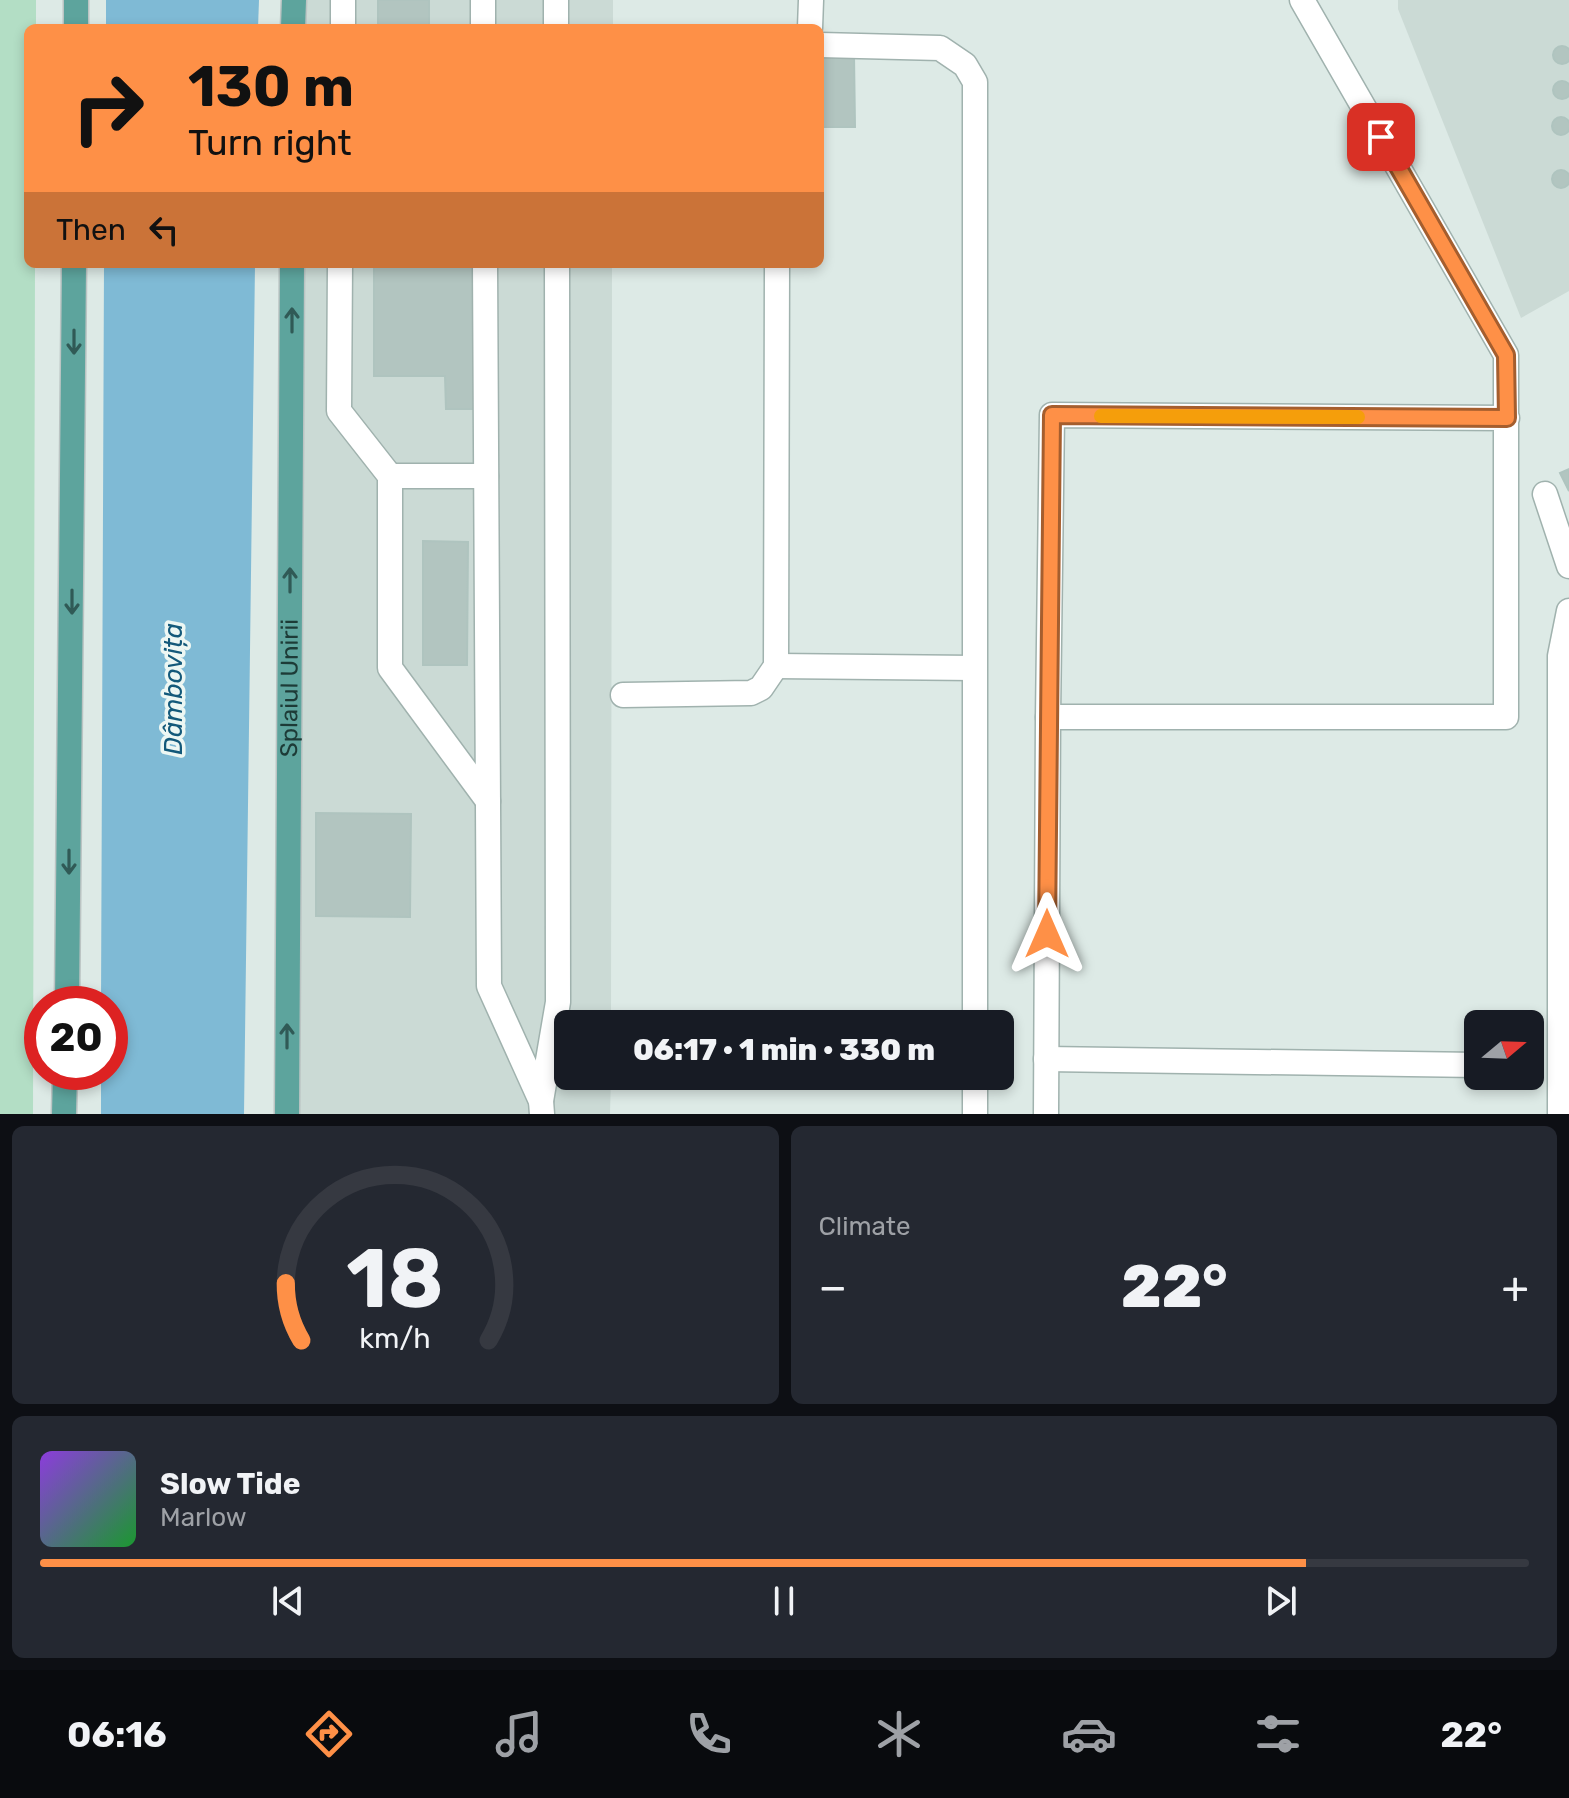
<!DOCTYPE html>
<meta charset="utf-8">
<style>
body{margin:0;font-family:Rubik,sans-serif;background:#242831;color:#f1f3f6;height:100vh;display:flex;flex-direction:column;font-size:30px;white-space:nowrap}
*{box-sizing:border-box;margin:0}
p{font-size:26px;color:#9ea1a6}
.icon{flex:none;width:44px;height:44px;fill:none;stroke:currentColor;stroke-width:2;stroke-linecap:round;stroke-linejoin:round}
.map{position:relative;height:1114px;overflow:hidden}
.details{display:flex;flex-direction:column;gap:12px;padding:12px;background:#0d0f14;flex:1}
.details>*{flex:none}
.banner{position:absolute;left:24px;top:24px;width:800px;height:244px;border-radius:12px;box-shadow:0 4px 12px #0003;background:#fe9047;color:#111;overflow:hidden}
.needle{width:52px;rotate:71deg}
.fabs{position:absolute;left:1464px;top:1010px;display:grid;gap:16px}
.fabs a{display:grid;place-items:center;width:80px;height:80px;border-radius:12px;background:#171b24;box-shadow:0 4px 12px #0003;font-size:40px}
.speed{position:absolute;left:24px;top:986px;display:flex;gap:16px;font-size:40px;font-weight:700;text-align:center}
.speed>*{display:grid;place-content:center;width:104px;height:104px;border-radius:50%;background:#171b24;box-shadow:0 4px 12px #0003;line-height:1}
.speed .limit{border:12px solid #d22;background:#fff;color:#111}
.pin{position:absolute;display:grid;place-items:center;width:68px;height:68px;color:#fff;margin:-34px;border-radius:16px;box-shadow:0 4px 12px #0006}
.me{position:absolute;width:88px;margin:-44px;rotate:0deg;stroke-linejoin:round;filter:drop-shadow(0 0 6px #0008)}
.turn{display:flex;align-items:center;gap:28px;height:168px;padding:0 32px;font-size:36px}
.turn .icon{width:104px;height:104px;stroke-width:2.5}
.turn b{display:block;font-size:56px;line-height:68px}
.then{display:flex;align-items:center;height:76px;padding:0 32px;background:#0003;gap:16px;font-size:30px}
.big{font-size:60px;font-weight:800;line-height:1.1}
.details .widget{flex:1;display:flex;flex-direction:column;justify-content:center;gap:12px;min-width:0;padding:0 28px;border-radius:12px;background:#242831}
.details .dial{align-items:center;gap:0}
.dial svg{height:208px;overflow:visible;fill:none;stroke:#363941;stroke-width:7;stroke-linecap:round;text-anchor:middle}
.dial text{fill:#f1f3f6;stroke:none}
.song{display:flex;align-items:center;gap:24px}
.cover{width:96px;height:96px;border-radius:12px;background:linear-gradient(135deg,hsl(270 70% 55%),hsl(130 70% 35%))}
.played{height:8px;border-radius:4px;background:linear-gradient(90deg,#fe9047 85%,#363941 85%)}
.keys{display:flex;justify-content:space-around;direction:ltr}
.heat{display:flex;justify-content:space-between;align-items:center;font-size:44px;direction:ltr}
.details .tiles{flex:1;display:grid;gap:12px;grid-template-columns:1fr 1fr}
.widget:last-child{grid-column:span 2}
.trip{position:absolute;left:554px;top:1010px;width:460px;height:80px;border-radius:12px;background:#171b24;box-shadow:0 4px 12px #0003;font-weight:800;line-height:80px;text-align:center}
.tabs{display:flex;height:128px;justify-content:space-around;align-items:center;background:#090b0e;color:#9ea1a6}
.tabs .icon{width:56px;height:56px}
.tabs .selected{color:#fe9047}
.tabs b{font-size:36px;color:#f1f3f6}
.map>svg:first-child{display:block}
</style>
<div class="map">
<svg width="1569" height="1114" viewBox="0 0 1569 1114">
<rect width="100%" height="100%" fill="#ddeae6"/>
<!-- built -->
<g fill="#cbdad5">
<rect x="306" y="0" width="307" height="28"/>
<polygon points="1398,0 1569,0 1569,291 1521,318 1398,9"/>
<polygon points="304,264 612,264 611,1024 568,1024 568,1076 611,1076 610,1114 298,1114"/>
</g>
<!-- green -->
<polygon fill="#b3dec5" points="0,0 36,0 36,28 28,28 28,264 35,264 33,1114 0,1114"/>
<!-- water -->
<g fill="#7fbad5">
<polygon points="106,0 259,0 258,28 106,28"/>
<polygon points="104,264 255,264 244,1114 101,1114 101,1072 110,1072 110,1004 101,1004"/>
</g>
<!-- building -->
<g fill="#b2c5c0" stroke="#afc4bf" stroke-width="2">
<rect x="378" y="0" width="51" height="28"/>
<circle cx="1562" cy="55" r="9"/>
<polygon points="854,55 855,127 820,127 820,56"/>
<circle cx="1562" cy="90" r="9"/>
<circle cx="1561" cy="126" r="9"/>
<circle cx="1561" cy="179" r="9"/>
<polygon points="374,264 473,264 474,409 446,409 445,376 374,376"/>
<polygon points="1569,469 1569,491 1560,473"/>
<polygon points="423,541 468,542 467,665 423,665"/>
<polygon points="316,813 411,814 410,917 316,916"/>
</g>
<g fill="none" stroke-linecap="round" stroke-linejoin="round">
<defs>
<g id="minor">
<polyline points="483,0 483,28"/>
<polyline points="556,0 556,28"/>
<polyline points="1302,0 1506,355 1506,717 1048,717 1052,415 1507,418"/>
<polyline points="343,28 343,0"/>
<polyline points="810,28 811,0"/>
<polyline points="820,45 940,48 965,65 975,82 975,1024"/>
<polyline points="340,264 339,411 390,476 390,668 488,801"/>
<polyline points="485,264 489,986 541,1101 542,1114"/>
<polyline points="390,476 486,476"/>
<polyline points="1545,494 1569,566"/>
<polyline points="776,666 974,668"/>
<polyline points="623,695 751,693 761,688 776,666 777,264"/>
<polyline points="1046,1059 1478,1065"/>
<polyline points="975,1076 975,1114"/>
<polyline points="541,1101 558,1002 557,264"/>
<polyline points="1046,1114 1048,717"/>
<polyline points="1560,1114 1560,656 1569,611"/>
</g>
<g id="major">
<polyline points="76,28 76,0"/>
<polyline points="293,28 294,0"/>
<polyline points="67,1004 74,264"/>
<polyline points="64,1114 65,1072"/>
<path id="s1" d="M287,1114L292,264"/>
</g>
</defs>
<!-- minor casing -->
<use href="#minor" stroke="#a0b2ae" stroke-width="27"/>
<!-- major casing -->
<use href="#major" stroke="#bbc4c3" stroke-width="27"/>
<!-- minor -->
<use href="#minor" stroke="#fff" stroke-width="24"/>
<!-- major -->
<use href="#major" stroke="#5da49d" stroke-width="24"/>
</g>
<!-- one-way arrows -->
<defs><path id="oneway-shaft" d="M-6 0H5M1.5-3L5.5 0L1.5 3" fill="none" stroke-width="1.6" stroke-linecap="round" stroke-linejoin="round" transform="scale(2)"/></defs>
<g stroke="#305a56">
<use href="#oneway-shaft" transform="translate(292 320) rotate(-90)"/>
<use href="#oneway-shaft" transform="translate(74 342) rotate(90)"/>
<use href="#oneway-shaft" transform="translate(290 580) rotate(-90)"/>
<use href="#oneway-shaft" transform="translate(72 602) rotate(90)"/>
<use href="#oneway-shaft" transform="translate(69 862) rotate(90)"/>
<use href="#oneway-shaft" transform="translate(287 1036) rotate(-90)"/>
</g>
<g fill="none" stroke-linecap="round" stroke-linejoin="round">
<defs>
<polyline id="route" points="1047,934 1052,415 1507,418 1506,355 1381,137"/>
</defs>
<!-- route casing -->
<use href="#route" stroke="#a55e2e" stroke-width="20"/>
<!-- route -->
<use href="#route" stroke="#fe9047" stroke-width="14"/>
<!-- slow -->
<polyline stroke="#f59e0b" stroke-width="14" points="1101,416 1358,417"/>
</g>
<g text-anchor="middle" stroke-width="7" stroke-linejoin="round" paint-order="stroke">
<!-- street labels -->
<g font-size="24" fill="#1d3b37" stroke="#edf7f3">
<text dy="8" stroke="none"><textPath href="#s1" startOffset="426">Splaiul Unirii</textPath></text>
</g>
<!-- water labels -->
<g font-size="26" font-style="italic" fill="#13597a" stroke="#edf7f3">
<text transform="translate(173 689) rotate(-90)" y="9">Dâmbovița</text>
</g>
</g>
</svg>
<div class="fabs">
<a><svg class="needle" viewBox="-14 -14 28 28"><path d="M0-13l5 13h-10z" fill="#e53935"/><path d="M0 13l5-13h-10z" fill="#9ea1a6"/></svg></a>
</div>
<div class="speed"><div class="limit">20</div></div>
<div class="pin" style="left:1381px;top:137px;background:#d93025"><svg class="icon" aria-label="arrive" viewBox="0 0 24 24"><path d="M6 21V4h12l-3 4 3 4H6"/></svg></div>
<svg class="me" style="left:1047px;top:934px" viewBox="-20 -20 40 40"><path d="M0-17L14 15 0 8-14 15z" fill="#fe9047" stroke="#fff" stroke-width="4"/></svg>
<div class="trip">06:17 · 1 min · 330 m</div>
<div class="banner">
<div class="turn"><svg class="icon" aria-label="right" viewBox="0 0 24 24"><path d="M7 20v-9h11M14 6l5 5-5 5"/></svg><div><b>130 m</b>Turn right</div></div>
<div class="then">Then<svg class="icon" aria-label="left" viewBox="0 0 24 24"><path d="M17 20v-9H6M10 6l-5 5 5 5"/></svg></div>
</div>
</div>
<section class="details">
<div class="tiles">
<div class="widget dial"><svg viewBox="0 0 100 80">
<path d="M14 69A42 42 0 1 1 86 69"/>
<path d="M14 69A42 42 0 0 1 8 47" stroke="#fe9047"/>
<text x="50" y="56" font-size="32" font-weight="700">18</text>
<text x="50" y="72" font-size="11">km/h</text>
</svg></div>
<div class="widget"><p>Climate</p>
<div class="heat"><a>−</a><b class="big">22°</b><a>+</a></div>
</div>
<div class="widget">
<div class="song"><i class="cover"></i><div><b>Slow Tide</b><p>Marlow</p></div></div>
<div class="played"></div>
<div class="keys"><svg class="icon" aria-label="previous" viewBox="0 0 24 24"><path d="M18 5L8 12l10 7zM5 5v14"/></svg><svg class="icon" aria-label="pause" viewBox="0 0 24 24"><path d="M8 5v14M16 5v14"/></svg><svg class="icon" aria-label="next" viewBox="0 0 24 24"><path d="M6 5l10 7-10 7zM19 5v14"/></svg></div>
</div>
</div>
</section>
<nav class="tabs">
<b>06:16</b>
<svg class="icon selected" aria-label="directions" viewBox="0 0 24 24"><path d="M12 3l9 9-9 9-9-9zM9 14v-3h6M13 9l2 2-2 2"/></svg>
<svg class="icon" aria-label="music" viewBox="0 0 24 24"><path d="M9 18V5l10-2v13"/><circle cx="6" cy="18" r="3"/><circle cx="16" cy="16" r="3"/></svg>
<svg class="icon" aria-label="phone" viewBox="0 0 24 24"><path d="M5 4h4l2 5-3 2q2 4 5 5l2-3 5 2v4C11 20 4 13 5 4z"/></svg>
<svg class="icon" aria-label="climate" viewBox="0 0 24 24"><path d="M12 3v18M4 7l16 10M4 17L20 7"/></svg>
<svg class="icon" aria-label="car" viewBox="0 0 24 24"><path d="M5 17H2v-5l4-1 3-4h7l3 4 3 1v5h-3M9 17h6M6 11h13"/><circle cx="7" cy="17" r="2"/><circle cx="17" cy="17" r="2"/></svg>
<svg class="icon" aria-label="filters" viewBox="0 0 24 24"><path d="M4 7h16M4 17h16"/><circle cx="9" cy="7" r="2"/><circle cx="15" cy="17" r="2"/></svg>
<b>22°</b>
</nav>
